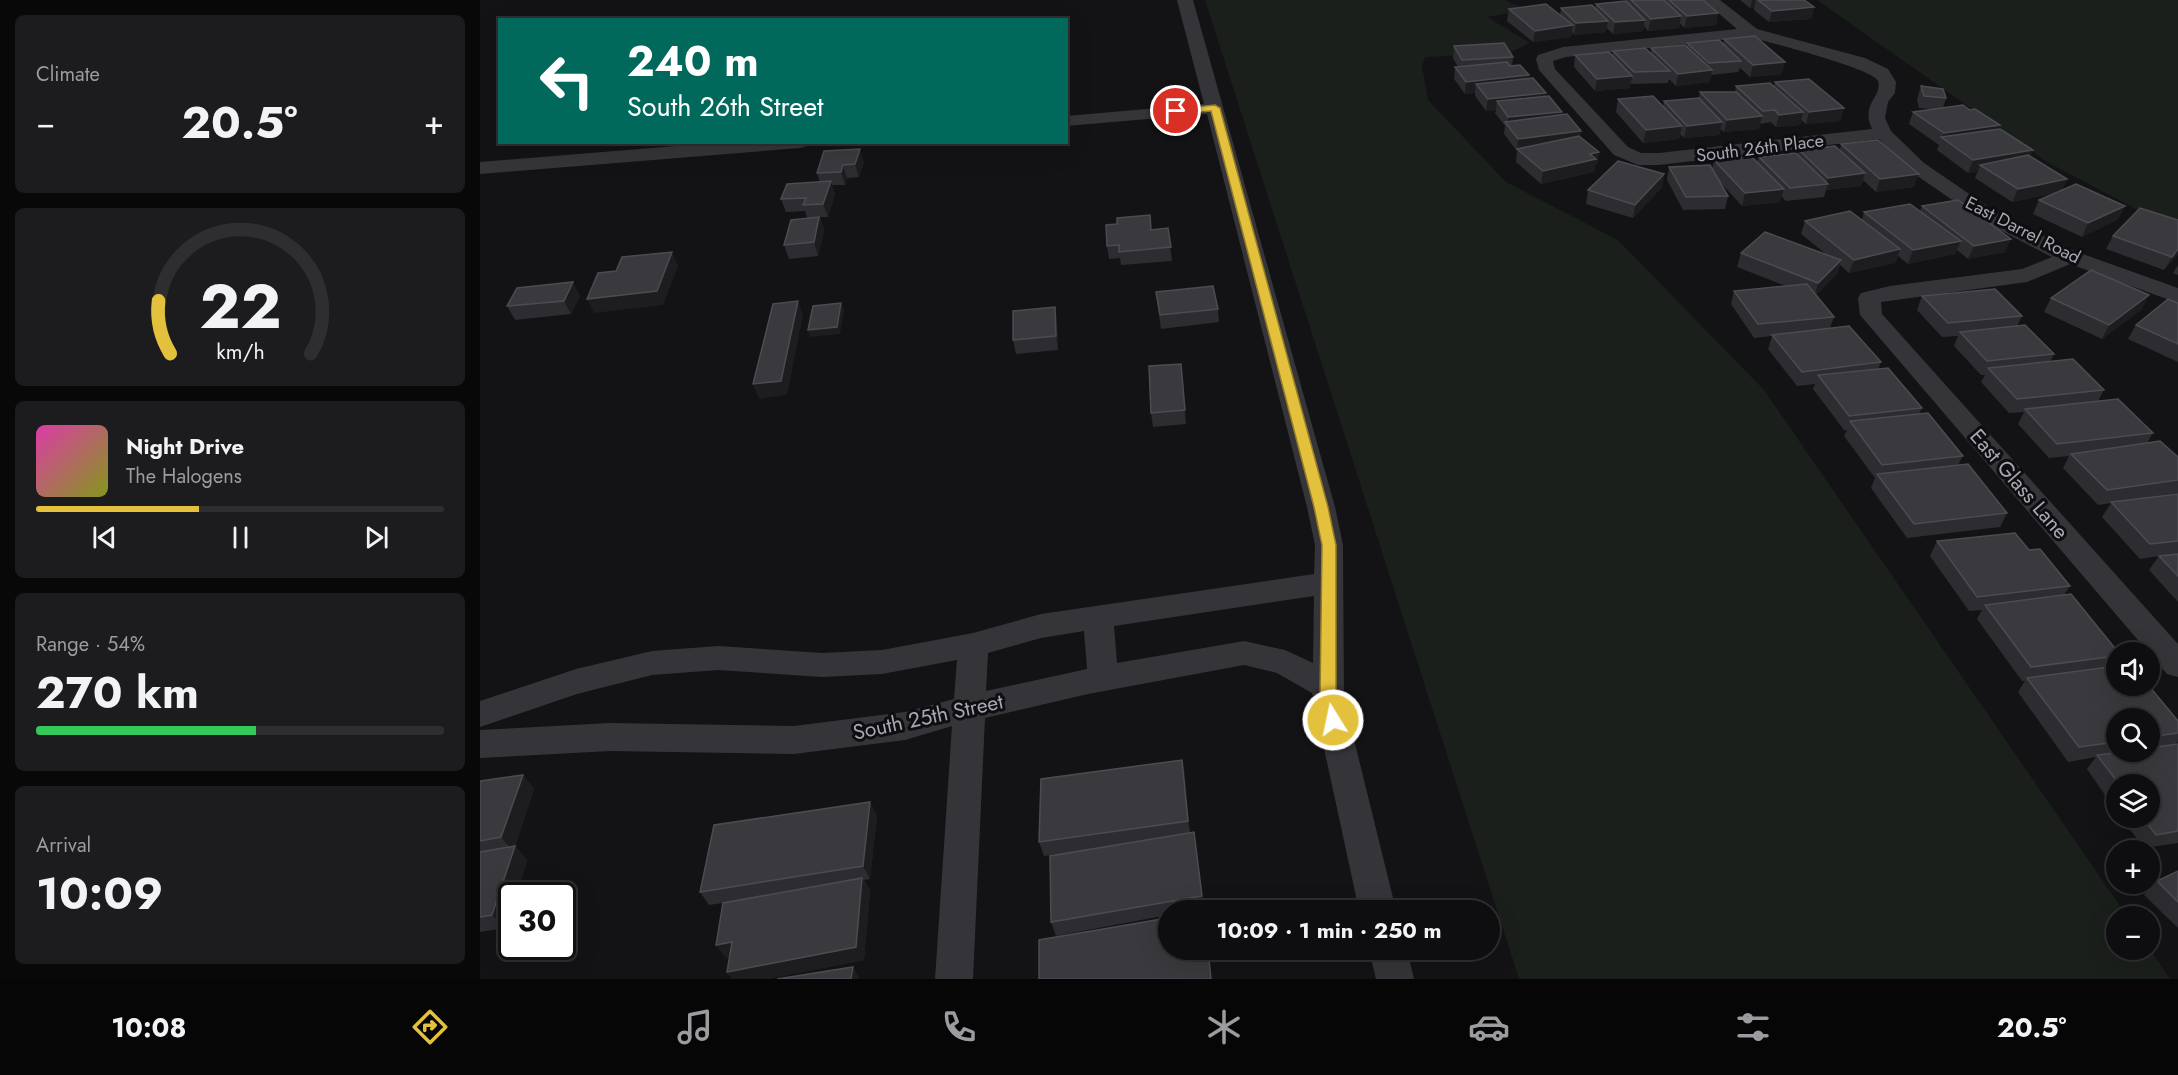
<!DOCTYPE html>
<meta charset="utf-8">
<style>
body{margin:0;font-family:Jost,sans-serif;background:#1c1c1e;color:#f1f3f6;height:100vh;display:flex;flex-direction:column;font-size:22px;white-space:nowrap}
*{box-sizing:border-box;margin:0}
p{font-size:20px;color:#9b9c9f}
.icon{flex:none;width:33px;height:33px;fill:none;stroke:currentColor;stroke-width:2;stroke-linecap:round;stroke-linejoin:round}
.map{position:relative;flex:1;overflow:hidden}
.drawer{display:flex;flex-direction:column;gap:15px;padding:15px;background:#080809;width:480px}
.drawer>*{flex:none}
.banner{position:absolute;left:18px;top:18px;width:570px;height:126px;border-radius:0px;box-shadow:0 6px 24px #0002,0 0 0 2px #2e2e30;background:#00695c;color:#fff;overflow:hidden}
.tools{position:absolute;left:1626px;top:642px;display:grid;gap:12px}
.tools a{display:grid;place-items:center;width:54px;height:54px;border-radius:50%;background:#0e0e10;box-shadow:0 6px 24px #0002,0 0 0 2px #2e2e30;font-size:30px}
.speed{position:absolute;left:18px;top:882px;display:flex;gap:12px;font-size:30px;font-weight:700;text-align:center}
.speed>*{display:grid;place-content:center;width:78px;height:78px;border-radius:50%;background:#0e0e10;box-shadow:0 6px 24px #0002,0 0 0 2px #2e2e30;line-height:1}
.speed .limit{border:3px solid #111;border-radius:9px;background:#fff;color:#111}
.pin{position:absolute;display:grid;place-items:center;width:51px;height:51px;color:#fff;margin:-26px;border:3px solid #fff;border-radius:50%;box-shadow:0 2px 6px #0007}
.me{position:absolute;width:66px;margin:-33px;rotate:350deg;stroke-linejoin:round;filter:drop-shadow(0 0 4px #0008)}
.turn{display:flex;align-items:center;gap:21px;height:126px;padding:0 30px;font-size:27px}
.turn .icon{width:78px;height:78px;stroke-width:2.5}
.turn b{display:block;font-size:42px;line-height:51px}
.big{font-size:45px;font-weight:700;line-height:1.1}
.drawer .card{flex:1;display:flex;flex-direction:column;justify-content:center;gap:9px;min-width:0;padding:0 21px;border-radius:9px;background:#1c1c1e}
.drawer .dial{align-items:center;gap:0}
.dial svg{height:156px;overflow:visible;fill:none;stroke:#2e2e30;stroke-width:7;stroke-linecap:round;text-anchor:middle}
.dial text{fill:#f1f3f6;stroke:none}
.song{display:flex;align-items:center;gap:18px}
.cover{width:72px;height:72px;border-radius:9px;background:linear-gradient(135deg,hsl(320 70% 55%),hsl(70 70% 35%))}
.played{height:6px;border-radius:3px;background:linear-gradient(90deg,#e4c13c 40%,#2e2e30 40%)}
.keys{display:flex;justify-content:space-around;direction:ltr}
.heat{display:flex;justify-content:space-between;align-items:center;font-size:33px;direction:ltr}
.charge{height:9px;border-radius:4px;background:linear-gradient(90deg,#34c759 54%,#2e2e30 0)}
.trip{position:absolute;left:678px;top:900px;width:342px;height:60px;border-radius:30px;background:#0e0e10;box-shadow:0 6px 24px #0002,0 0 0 2px #2e2e30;font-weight:700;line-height:60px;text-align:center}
.dock{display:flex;height:96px;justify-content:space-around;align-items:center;background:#060606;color:#9b9c9f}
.dock .icon{width:42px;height:42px}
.dock .on{color:#e4c13c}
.dock b{font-size:27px;color:#f1f3f6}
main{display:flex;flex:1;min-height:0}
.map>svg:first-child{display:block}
</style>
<main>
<section class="drawer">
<div class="card"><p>Climate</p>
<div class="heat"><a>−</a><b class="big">20.5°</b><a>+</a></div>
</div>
<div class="card dial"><svg viewBox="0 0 100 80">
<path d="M14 69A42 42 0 1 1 86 69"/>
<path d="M14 69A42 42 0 0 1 8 42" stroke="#e4c13c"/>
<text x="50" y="56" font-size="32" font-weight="700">22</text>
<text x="50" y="72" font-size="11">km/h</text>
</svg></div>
<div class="card">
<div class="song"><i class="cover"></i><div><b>Night Drive</b><p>The Halogens</p></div></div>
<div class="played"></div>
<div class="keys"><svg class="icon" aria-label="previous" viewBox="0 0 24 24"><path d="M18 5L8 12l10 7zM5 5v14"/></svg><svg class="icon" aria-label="pause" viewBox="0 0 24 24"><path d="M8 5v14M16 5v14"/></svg><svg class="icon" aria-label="next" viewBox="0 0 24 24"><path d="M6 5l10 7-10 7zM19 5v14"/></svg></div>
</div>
<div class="card"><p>Range · 54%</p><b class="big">270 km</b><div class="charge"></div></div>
<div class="card"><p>Arrival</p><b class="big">10:09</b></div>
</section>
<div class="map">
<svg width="1698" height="979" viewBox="0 0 1698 979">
<rect width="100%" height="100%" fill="#131315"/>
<!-- green -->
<g fill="#1a1f1b">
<polygon points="725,0 1025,0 1047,10 1007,17 1050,43 1029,53 945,57 942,66 948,100 1026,182 1138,240 1284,390 1647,916 1636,916 1636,950 1670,949 1690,979 1039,979"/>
<polygon points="1337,0 1698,0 1698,223 1658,210 1567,162"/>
</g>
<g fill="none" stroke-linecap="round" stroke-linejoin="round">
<!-- minor -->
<g fill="#353539" fill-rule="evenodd">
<path d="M697,0H713L855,507L863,545L864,699L916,910H879L832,693L797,673L764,665L608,694L505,718L493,979H455L472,726L425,740L314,754L130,751L0,758V730L130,723L314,726L425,712L474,699L477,660L402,674L342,677L238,670L172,675L97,694L0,727V701L96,669L172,651L238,646L342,653L402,650L493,633L561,614L834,574L835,545L827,507L727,114L586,126V116L724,104ZM834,596L833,663L805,650L764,641L637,663L634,626ZM604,631L607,669L506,691L508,653L561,638Z"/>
<path d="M1223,0H1240L1277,29L1385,58L1408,69L1416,82L1415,93L1408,102L1405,118L1411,131L1444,163L1520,215L1597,252L1698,288V303L1590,264L1547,282L1401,302L1402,314L1698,644V677L1687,674L1380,315L1378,298L1381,293L1410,286L1542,269L1572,257L1506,223L1430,171L1399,139L1179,165H1158L1134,155L1059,70L1056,59L1058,55L1083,47L1257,29ZM1270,37C1288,42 1394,69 1398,81C1403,97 1380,103 1392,129L1179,153H1161L1148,147L1075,69L1073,61L1086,57Z"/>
<polygon points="245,142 329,142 327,146 320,148 0,174 0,162"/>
<polygon points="889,950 927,950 934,979 896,979"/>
</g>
</g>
<!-- wall -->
<g fill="#2d2c30" fill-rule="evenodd">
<polygon points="1147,0 1223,0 1238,13 1236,25 1204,28 1200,23 1199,28 1168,31 1164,26 1163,31 1133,34 1126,27 1126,32 1094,35 1092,32 1091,37 1053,42 1027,21 1029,9 1080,15 1081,8 1115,8 1116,4 1146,1"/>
<polygon points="1260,0 1324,0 1334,7 1331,19 1289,22 1274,10 1274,8 1270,8"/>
<polygon points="1244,39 1302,74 1270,77 1260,68 1258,72 1231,75 1230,82 1196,86 1189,79 1188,83 1151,84 1150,83 1150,88 1115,91 1094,67 1095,55 1132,55 1133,51 1171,53 1171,48 1207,47 1207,43 1243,43"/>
<polygon points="974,46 1033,57 1032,66 1049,78 1065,96 1082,112 1082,115 1101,131 1100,137 1119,152 1117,165 1115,165 1114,172 1061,184 1036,162 1037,151 1024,134 1025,126 1015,113 1016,110 1006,111 995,96 995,93 985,94 974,79 975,67 978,67 973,58"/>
<polygon points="1295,82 1364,108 1360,121 1326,124 1321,120 1320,125 1296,127 1291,122 1280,124 1279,129 1244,132 1241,129 1239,135 1204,138 1200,134 1199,139 1163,143 1136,112 1138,99 1183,107 1184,101 1219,98 1220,92 1255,92 1256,86 1294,86"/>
<polygon points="1441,86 1466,98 1463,108 1519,129 1553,150 1550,157 1587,179 1582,190 1645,206 1638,219 1602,237 1553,214 1559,200 1575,193 1532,202 1495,178 1498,171 1488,173 1457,150 1459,145 1429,124 1433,112 1453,109 1439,108 1437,99"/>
<polygon points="1361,144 1434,187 1396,192 1383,180 1381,186 1346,190 1344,197 1306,201 1301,196 1300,202 1262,206 1241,183 1248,196 1245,209 1203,210 1187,180 1189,167 1232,169 1234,160 1277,162 1279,157 1318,155 1319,150 1360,150"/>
<polygon points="344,151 384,162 379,177 367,178 365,185 352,185 355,194 348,217 340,217 344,230 338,256 309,259 304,245 327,218 325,211 306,212 301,199 340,182 337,173"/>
<polygon points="1184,174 1182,187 1153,218 1106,204 1108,190"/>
<polygon points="1442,206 1525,252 1488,259 1477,250 1475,254 1428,264 1418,256 1415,263 1369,273 1360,265 1357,274 1336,295 1354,317 1350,328 1401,362 1398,369 1442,408 1439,414 1483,456 1478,465 1527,513 1520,527 1427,538 1391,488 1395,478 1364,436 1367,430 1364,430 1333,389 1335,384 1317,386 1288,349 1292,336 1274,338 1251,304 1254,291 1306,286 1257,267 1261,253 1347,255 1321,234 1325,221 1382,220 1384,212 1440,211"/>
<polygon points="1698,220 1698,254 1684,270 1626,249 1633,236"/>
<polygon points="688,228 692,261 641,265 640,258 629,259 627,246 671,230"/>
<polygon points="1698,265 1698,275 1693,273"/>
<polygon points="676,292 738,309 739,322 681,329"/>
<polygon points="100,296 91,314 35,320 27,306"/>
<polygon points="1442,296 1542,316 1537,326 1574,354 1570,362 1624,390 1618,401 1673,433 1667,443 1698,457 1698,493 1640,501 1698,494 1698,602 1669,570 1679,556 1660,559 1622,517 1631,503 1618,505 1583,468 1589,456 1569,458 1538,424 1544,412 1529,413 1501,382 1505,375 1501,375 1474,346 1478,336 1462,337 1437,310"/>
<polygon points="1571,298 1662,309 1622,339 1564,312"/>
<polygon points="1698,303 1698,362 1648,339 1656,325"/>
<polygon points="575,307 577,321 578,350 536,354 533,340"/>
<polygon points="702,378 706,424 673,427 671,413"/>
<path d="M1457,541L1549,550L1590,586L1584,595L1636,652V661L1633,666L1698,721V742L1696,744H1698V843L1664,848L1641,818H1670V784H1636V811L1607,769L1616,757L1588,762L1538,692L1545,681H1542L1497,619L1502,610L1489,611L1450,556ZM1636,718H1670V752H1636Z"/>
<polygon points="702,760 710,832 714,832 724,909 716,910 688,910 688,915 576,936 571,922 609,850 564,856 559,842"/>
<polygon points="43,775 54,789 35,846 47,860 36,896 32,896 32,908 25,928 0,932 0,781"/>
<polygon points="390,802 397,816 390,879 384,880 390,891 384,960 287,979 252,979 247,972 250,957 246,958 236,945 243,903 229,905 220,892"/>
<polygon points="1698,871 1698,928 1664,895 1677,881"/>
</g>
<!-- shaded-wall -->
<g fill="#1d1d1f">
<polygon points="1272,0 1276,0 1274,8 1270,8"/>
<polygon points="1334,7 1331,19 1289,22 1292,11"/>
<polygon points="1238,13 1236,25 1204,28 1207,16"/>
<polygon points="1201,16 1199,28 1168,31 1171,19"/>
<polygon points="1165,20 1163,31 1133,34 1135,22"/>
<polygon points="1128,21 1126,32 1094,35 1096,23"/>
<polygon points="1093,25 1091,37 1053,42 1055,31"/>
<polygon points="1305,62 1302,74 1270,77 1273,65"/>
<polygon points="1232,70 1230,82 1196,86 1198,74"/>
<polygon points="1049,75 1048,87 996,84 995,93 985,94 986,82"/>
<polygon points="1152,76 1150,88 1115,91 1117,79"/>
<polygon points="1066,93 1064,105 1017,101 1016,110 1006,111 1008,99"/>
<polygon points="1364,108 1360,121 1326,124 1329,112"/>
<polygon points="1082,112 1080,124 1028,125 1028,117"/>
<polygon points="1323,112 1320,125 1296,127 1299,115"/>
<polygon points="1282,116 1279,129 1244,132 1247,120"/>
<polygon points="1242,122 1239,135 1204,138 1207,126"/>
<polygon points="1520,125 1515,138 1462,138 1464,133"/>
<polygon points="1202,126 1199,139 1163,143 1166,130"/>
<polygon points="1101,131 1099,144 1037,149 1037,151 1038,139"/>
<polygon points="380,149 384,162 379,177 375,164"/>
<polygon points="1553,150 1547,163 1500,165 1498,171 1488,173 1493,160"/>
<polygon points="1119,152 1117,165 1115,165 1114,172 1061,184 1063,171 1110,154"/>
<polygon points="363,165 367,178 365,185 361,172"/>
<polygon points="1385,173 1381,186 1346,190 1348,184 1346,184 1348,178"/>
<polygon points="1184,174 1182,187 1153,218 1155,205"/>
<polygon points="1439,174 1434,187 1396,192 1400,179"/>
<polygon points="1587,179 1581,192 1532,202 1538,189"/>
<polygon points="351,181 355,194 348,217 343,204"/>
<polygon points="1304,189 1300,202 1262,206 1265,193"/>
<polygon points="1645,206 1638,219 1602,237 1608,223"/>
<polygon points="339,217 344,230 338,256 334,242"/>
<polygon points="1531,239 1525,252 1488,259 1494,246"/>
<polygon points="1481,241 1475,254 1428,264 1433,250"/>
<polygon points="1420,249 1415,263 1369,273 1374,260"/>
<polygon points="1698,249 1698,254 1684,270 1692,257"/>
<polygon points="192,252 198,266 183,305 114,313 107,299"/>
<polygon points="1361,260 1357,274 1334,297 1338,283"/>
<polygon points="93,282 100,296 91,314 84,301"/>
<polygon points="1669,295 1662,309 1622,339 1629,325"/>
<polygon points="318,301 323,315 307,395 279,399 273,384"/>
<polygon points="361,303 364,310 360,334 330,337 328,330"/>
<polygon points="575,307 577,321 578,350 576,336"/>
<polygon points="702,760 705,774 710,835 708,821"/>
<polygon points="43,775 54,789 33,851 21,837"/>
<polygon points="390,802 397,816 390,879 383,866"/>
<polygon points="35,846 47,860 36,896 32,896 32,908 25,928 12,915"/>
<polygon points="382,878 390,891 384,960 287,979 252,979 247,972"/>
<polygon points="252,942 262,955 246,958 236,945"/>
<polygon points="373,967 380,979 371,979"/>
</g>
<!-- building -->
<g fill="#3a3a3e" stroke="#4b4b51" stroke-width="1.5">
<polygon points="1151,0 1184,0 1201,16 1171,19"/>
<polygon points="1189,0 1223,0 1238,13 1207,16"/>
<polygon points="1278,0 1324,0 1334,7 1292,11"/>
<polygon points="1146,1 1165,20 1135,22 1116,4"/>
<polygon points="1066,4 1093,25 1055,31 1029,9"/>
<polygon points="1112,5 1128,21 1096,23 1081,8"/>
<polygon points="1275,36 1305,62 1273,65 1244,39"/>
<polygon points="1239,40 1261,61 1229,63 1207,43"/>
<polygon points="1024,43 1033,57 982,60 974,46"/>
<polygon points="1205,45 1232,70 1198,74 1171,48"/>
<polygon points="1165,48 1190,71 1154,72 1133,51"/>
<polygon points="1129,52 1152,76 1117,79 1095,55"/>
<polygon points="1027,62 1030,66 1040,65 1049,75 986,82 975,67"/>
<polygon points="1053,78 1066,93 1008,99 996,84"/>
<polygon points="1329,79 1364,108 1329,112 1295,82"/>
<polygon points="1290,83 1323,112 1299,115 1295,110 1283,111 1256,86"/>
<polygon points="1441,86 1463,89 1466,98 1444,96"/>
<polygon points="1220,92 1256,92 1282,116 1247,120"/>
<polygon points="1069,96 1082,112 1028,117 1017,101"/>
<polygon points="1173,96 1202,126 1166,130 1138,99"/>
<polygon points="1219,98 1242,122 1207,126 1184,101"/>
<polygon points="1483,105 1490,110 1495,109 1520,125 1464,133 1433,112"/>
<polygon points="1087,114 1101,131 1038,139 1025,122"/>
<polygon points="1520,129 1553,150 1493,160 1461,137"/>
<polygon points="1099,136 1119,152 1110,154 1116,159 1063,171 1037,149"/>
<polygon points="1398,140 1439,174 1400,179 1361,144"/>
<polygon points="1355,146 1385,173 1348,178 1319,150"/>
<polygon points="380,149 375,164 363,165 361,172 337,173 344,151"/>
<polygon points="1316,153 1348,184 1310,188 1279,157"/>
<polygon points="1548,155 1587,179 1538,189 1500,165"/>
<polygon points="1271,156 1304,189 1265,193 1234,160"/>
<polygon points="1138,161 1184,174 1155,205 1108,190"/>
<polygon points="1230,165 1248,196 1206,197 1189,167"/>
<polygon points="351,181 343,204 323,205 326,198 301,199 307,184"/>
<polygon points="1596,184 1645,206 1608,223 1559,200"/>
<polygon points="1478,200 1531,239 1494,246 1442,206"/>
<polygon points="1430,204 1481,241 1433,250 1384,212"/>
<polygon points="1660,208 1698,220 1698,249 1692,257 1633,236"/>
<polygon points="1370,211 1420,249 1374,260 1325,221"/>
<polygon points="670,215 671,230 688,228 691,247 639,252 639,245 627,246 626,225 637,224 637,218"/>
<polygon points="339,217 334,242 304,245 311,220"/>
<polygon points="1285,232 1361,260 1338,283 1261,253"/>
<polygon points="192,252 177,291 107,299 118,273 136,271 142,257"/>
<polygon points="1611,270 1669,295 1629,325 1571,298"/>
<polygon points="93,282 84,301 27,306 37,288"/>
<polygon points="1327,284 1354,317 1278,324 1254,291"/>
<polygon points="733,286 738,309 680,315 676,292"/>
<polygon points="1515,289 1542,316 1468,323 1442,296"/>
<polygon points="1688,299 1698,303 1698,344 1656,325"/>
<polygon points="318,301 301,381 273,384 293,304"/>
<polygon points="361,303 357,327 328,330 333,306"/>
<polygon points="575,307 576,336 533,340 533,311"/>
<polygon points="1545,325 1574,354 1507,361 1480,332"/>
<polygon points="1369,326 1401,362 1322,372 1292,335"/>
<polygon points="1593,359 1624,390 1537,399 1508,368"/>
<polygon points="701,364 705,410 671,413 669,366"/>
<polygon points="1408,368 1442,408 1369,416 1338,375"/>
<polygon points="1638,399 1673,433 1577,444 1545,409"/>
<polygon points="1448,413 1483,456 1402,465 1370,421"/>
<polygon points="1680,441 1698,457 1698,480 1627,490 1591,454"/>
<polygon points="1488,464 1527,513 1434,524 1397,474"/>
<polygon points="1698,494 1698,541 1670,544 1631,502"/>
<polygon points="1535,533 1549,550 1560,549 1590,586 1497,597 1457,541"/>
<polygon points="1698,554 1698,576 1679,556"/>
<polygon points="1591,594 1638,652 1636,652 1636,656 1551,667 1505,605"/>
<polygon points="1636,666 1636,686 1669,686 1698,721 1698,733 1670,737 1670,718 1636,718 1636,742 1599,747 1547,678"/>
<polygon points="1698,744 1698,831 1676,835 1663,818 1670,818 1670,784 1639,784 1617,755 1644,752 1670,752 1670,748"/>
<polygon points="702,760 708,821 559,842 561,779"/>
<polygon points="43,775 21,837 0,841 0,781"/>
<polygon points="390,802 383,866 220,892 234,825"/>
<polygon points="714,832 722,896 571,922 570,856"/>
<polygon points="35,846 12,915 0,917 0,852"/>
<polygon points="1698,871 1698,902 1677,881"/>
<polygon points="382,878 376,947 247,972 252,942 236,945 243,903"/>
<polygon points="688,918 688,950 728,950 731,979 559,979 559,940"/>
<polygon points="373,967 371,979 297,979"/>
</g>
<!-- route -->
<polygon fill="#e4c13c" stroke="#947d27" stroke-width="1.5" points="735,105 740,108 848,507 856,545 856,699 861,720 859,725 853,727 847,725 840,699 842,545 834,507 731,111 696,114 691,111 696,109"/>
<g text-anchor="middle" stroke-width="6" stroke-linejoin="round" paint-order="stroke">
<!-- far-street labels -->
<g font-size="18" fill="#a6a8b4" stroke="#0e0e10">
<text transform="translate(1280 148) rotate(-7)" y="6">South 26th Place</text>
<text transform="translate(1543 230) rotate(27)" y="6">East Darrel Road</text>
</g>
<!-- street labels -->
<g font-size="21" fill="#a6a8b4" stroke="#0e0e10">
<text transform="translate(1539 484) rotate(49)" y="7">East Glass Lane</text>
<text transform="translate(448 717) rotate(-12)" y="7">South 25th Street</text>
</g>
</g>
</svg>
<div class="tools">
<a><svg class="icon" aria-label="sound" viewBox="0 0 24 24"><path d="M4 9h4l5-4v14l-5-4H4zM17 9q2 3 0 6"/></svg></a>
<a><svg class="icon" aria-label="search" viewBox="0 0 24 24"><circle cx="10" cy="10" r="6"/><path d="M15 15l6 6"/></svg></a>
<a><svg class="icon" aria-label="layers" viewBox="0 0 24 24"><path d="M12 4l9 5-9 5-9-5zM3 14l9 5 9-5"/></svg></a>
<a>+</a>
<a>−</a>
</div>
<div class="speed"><div class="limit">30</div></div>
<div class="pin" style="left:696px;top:111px;background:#d93025"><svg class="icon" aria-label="arrive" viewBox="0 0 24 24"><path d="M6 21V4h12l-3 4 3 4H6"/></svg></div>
<svg class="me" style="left:853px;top:720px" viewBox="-20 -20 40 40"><circle r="17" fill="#e4c13c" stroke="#fff" stroke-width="3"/><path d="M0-11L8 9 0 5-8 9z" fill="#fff"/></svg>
<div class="trip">10:09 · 1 min · 250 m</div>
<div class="banner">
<div class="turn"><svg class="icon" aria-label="left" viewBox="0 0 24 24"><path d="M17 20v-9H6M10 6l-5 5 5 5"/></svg><div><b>240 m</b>South 26th Street</div></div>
</div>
</div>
</main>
<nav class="dock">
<b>10:08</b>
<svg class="icon on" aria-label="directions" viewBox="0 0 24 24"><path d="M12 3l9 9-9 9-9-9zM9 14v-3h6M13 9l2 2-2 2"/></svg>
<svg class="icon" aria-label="music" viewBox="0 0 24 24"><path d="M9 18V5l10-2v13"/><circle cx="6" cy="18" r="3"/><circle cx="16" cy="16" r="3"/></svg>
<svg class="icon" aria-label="phone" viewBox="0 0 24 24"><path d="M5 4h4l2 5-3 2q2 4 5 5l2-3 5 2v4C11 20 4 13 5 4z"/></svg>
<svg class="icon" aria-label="climate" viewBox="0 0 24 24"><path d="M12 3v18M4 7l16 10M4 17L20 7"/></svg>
<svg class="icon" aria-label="car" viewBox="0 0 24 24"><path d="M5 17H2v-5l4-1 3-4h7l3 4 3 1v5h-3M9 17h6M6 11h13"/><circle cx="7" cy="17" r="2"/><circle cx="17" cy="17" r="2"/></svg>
<svg class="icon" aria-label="filters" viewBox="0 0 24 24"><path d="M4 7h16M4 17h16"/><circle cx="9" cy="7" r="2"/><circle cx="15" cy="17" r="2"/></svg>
<b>20.5°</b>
</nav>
